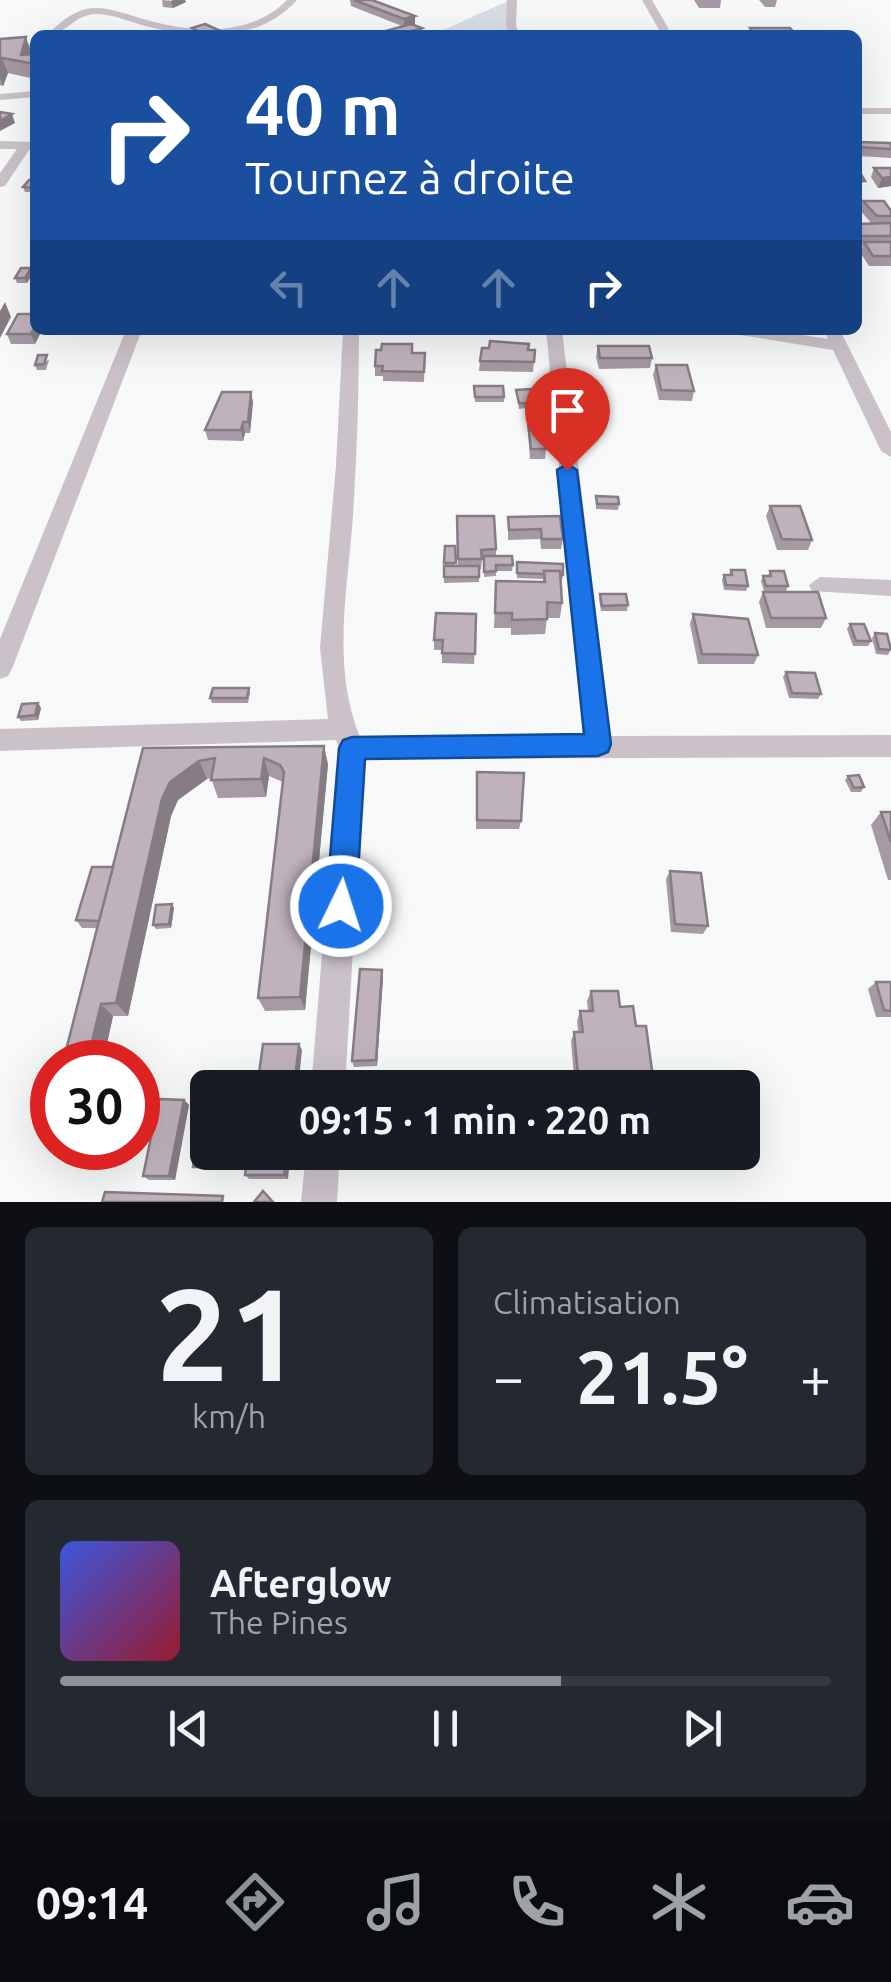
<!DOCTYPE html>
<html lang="fr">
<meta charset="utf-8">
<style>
body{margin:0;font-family:Ubuntu,sans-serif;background:#242831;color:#f1f3f6;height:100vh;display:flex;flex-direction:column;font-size:38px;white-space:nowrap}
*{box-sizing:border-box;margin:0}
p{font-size:32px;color:#9ea1a6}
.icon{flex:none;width:55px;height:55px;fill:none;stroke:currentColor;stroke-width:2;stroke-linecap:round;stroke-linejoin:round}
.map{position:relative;height:1202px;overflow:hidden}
.panel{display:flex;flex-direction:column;gap:25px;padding:25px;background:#0d0f14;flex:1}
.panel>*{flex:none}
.top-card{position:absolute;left:30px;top:30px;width:832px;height:305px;border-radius:15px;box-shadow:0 10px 40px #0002;background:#1a4fa0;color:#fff;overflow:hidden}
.speed{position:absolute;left:30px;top:1040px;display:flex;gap:20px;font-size:50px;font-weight:700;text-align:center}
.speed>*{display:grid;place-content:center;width:130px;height:130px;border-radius:50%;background:#171b24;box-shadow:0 10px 40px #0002;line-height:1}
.speed .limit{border:15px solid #d22;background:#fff;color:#111}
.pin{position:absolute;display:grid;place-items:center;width:85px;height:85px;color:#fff;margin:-102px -42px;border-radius:50% 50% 50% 0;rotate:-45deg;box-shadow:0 0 10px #0007}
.pin .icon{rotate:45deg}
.me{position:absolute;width:110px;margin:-55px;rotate:4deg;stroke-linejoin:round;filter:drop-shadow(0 0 8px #0008)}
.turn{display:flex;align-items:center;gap:35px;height:210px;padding:0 50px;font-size:45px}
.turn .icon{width:130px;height:130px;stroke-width:2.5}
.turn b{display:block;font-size:70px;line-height:85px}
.lanes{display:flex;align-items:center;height:95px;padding:0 50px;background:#0003;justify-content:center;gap:50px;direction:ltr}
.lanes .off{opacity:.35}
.big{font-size:75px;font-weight:700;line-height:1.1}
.panel .tile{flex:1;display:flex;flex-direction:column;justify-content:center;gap:15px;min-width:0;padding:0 35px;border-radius:15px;background:#242831}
.panel .dial{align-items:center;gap:0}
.dial b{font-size:130px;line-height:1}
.song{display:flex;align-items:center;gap:30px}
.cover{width:120px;height:120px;border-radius:15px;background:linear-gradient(135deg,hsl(230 70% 55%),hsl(350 70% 35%))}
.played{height:10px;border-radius:5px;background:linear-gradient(90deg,#8c9099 65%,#363941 65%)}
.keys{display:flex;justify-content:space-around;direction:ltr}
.heat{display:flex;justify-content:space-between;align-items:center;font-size:55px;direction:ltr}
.panel .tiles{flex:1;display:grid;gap:25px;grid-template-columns:1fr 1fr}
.tile:last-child{grid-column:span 2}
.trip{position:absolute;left:190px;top:1070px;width:570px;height:100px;border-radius:15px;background:#171b24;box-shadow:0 10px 40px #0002;font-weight:700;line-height:100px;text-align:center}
.dock{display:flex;height:160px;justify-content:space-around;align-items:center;background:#090b0e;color:#9ea1a6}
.dock .icon{width:70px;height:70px}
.dock .current{color:#8c9099}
.dock b{font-size:45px;color:#f1f3f6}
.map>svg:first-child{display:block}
</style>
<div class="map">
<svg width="891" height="1202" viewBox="0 0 891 1202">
<rect width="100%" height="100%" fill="#f7f9f9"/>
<!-- green -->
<polygon fill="#d7dde2" points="510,0 513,35 432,35"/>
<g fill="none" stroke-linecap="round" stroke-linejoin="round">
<!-- minor -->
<g fill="#cbc2c9" fill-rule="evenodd">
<path d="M287,0H297C260,42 200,39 149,27C132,23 114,14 96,14C75,14 66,35 47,35C58,24 70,13 86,9C106,5 127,15 147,20C193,33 251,37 287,0Z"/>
<polygon points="507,0 517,0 516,26 520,35 510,35 506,26"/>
<polygon points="642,0 652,0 672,35 662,35"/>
<polygon points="35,43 35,49 0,57 0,51"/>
<polygon points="35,91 35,97 0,100 0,94"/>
<rect x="858" y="108" width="33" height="6"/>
<polygon points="0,141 35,142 35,150 29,150 5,186 0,187 0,173 17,149 0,149"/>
<polygon points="126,330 142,330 12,669 8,676 0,679 0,639"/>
<path d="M343,330H359C359,392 357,454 353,515C348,589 331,666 360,737L585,736L546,330H562L611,736L891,735V757L364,759L345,1088H311L339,748L336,740L0,751V729L328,719L320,648L336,465Z"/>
<polygon points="732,330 771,330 828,339 824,330 840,330 891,432 891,457 881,451 833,350 740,335"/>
<polygon points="820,577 891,580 891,596 812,591 809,585"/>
<polygon points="306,1152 340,1152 337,1202 301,1202"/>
</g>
</g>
<!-- wall -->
<g fill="#a599a3">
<polygon points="162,0 186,2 173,8 163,7"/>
<polygon points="350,0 372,0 415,16 415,24 412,24 422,28 422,35 371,35 402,26 351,6"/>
<polygon points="694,0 721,0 720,8 699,8"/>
<polygon points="759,0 777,0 775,7 765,7"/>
<polygon points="192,28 229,35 193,35"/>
<polygon points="0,39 31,52 30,54 35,54 35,79 8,73 3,86 0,85"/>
<polygon points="858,142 891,143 891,158 858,156"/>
<polygon points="874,168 891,168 891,186 878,188 871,177"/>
<polygon points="35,180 35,192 25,192 23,187"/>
<polygon points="863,201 891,211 891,266 869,266 860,252 863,246 858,246 858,224 872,224 860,210"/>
<polygon points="31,268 33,273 27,283 17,283 15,278"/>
<polygon points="35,330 42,330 35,344 11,344 7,334"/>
<polygon points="440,330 459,330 459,332 440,333"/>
<polygon points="598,346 652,358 650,368 599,369 596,357"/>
<polygon points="528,350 535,350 533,372 479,371 480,361"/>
<polygon points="412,353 425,353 424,382 383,381 383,376 375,376 375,366"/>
<polygon points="49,360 46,370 37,370 35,365"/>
<polygon points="656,365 694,391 692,401 659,400 653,375"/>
<polygon points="474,386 504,397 504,402 475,402"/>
<polygon points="516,390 535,403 546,449 545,459 530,459 526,408 519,409"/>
<polygon points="253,402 250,433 245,433 243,441 208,440 205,430"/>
<polygon points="582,425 600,428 599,433 582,432"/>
<polygon points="596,496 619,504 618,510 596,509"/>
<polygon points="770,506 812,540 808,550 777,550 766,516"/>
<polygon points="457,516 496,549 496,556 513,565 512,571 496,571 496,576 484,577 484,560 482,560 481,569 479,569 479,582 444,583 445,546 455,546 455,566 458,566"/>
<polygon points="508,517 563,539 561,549 541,549 540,539 508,540"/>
<polygon points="517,562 563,575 562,580 561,580 562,603 560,618 547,618 545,634 511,635 511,628 494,628 496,581 543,582 543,579 517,578"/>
<polygon points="731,570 748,586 746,591 724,590 722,580 724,575 729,575"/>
<polygon points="770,571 788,586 786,591 764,591 761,581 763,576 768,576"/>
<polygon points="763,592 826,618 821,628 766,628 759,602"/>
<polygon points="600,594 628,605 627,611 601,611 599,599"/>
<polygon points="476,614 474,664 442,663 442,650 434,650 434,640"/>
<polygon points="693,614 758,655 754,664 698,664 690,624"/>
<polygon points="850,624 871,641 868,646 853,646 847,629"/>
<polygon points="875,633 891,648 888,655 876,654 872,638"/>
<polygon points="786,672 821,694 818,699 789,698 783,677"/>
<polygon points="249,688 250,693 248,703 212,703 210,698"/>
<polygon points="38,703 41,708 38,720 21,721 18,717"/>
<polygon points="143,748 328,764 305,1010 265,1011 258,998 283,782 269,776 266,797 218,798 211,778 207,779 178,800 171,816 128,1016 113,1016 103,1062 97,928 82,928 76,920 113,867"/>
<polygon points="477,772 521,821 519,829 476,829"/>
<polygon points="848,776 864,787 861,792 851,792 845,780"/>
<polygon points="881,812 891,812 891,880 888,880 871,825"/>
<polygon points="670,871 708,926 703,934 671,932 666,879"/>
<polygon points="172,904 174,908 171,928 156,929 153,925"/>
<polygon points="383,977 377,1066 354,1067 352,1061"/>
<polygon points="876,982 891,982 891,1017 876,1017 868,989"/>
<polygon points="591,991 620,1007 636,1026 654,1085 652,1088 575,1088 571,1041 574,1032 578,1032 577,1021 580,1011 588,1011 587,1001"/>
<polygon points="184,1100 189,1105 175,1180 149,1180 143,1176"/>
<polygon points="290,1152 288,1179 249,1179 245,1175"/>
</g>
<!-- shaded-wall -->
<g fill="#867d84">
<polygon points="173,0 185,0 186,2 173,8 171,1"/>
<polygon points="415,16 415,24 404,27 404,19"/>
<polygon points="422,28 422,35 398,35"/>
<polygon points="26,37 31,52 28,62 21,55"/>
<polygon points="2,58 8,73 3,86 0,78 0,63"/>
<polygon points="12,114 15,123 0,131 0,121"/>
<polygon points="891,177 891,186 878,188 882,178"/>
<polygon points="31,268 33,273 27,283 25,278"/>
<polygon points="5,302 11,317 0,338 0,311"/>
<polygon points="35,326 35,330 42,330 35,344 31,334"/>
<polygon points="251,392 253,402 250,433 248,422"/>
<polygon points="243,422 245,433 243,441 241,430"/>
<polygon points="38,703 41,708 38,720 35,715"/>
<polygon points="324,746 328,764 305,1010 300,997"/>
<polygon points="264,758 269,776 266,797 261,779"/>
<polygon points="199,761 207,779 178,800 171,816 128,1016 116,1003 162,799 170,782"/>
<polygon points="172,904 174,908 171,928 169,924"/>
<polygon points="382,970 383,977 377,1066 376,1060"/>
<polygon points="101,1004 113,1016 103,1062 87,1062"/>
<polygon points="299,1044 302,1050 298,1088 294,1088"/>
<polygon points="184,1100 189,1105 175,1180 169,1176"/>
<polygon points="287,1152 290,1152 288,1179 284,1175"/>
</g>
<!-- building -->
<g fill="#c0b2bd" stroke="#867d84" stroke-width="2.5">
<polygon points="354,0 372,0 415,16 404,19"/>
<polygon points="205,24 229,35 206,35 192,28"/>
<polygon points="411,24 422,28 398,35 371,35"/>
<polygon points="750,28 790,28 796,35 755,35"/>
<polygon points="26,37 21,55 35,54 35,64 2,58 0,63 0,39"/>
<polygon points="0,112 12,114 0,121"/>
<polygon points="858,142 891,143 891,149 858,147"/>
<polygon points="874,168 891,168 891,177 882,178"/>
<polygon points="858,171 859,171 865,181 858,181"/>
<polygon points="29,180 35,180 35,188 23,187"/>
<polygon points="863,201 884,201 891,211 891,216 877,216"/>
<polygon points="891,223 891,236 858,236 858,224"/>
<polygon points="864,242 891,242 891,256 873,256"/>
<polygon points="21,268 31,268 25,278 15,278"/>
<polygon points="18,314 35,314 35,326 31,334 7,334"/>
<polygon points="490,341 529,344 528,350 535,350 534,362 480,361 482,348 489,348"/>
<polygon points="382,344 412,344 412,353 425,353 424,372 382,371 383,366 375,366 376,350 381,350"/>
<polygon points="598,346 649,346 652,358 600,358"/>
<polygon points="38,355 47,355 44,364 35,365"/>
<polygon points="656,365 687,365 694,391 661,390"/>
<polygon points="474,386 503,386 504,397 475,397"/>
<polygon points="532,389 535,403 519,403 516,390"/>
<polygon points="222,392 251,392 248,422 243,422 241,430 205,430"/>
<polygon points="526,405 541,405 546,449 531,449"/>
<polygon points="583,420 599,421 600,428 583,427"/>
<polygon points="596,496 618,497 619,504 597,504"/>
<polygon points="770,506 800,506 812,540 782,539"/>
<polygon points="457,516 494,516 496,549 481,550 482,559 458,559"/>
<polygon points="560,516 563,539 542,539 541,529 509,530 508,517"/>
<polygon points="445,546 455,546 456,563 444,563"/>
<polygon points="484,556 512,556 513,565 496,565 496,571 484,572"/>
<polygon points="517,562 563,564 563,575 561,575 560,571 544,571 544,574 517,573"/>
<rect x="444" y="566" width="35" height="11"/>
<polygon points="731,570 745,570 748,586 726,585 724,575 732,575"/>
<polygon points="544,571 560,571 562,603 547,602 547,619 512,620 512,613 495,613 496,581 545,582"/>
<polygon points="770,571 784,571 788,586 766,586 763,576 771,576"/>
<polygon points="763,592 818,592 826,618 771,618"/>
<polygon points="600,594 626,594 628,605 602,606"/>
<polygon points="436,613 476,614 475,654 442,653 443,640 434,640"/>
<polygon points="693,614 748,619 758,655 702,654"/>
<polygon points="850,624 864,624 871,641 856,641"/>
<polygon points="875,633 887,634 891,650 879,649"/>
<polygon points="786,672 815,673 821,694 792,693"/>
<polygon points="213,688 249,688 247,698 210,698"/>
<polygon points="38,703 35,715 18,717 22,704"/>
<polygon points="324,746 300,997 258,998 284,772 280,765 264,758 261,779 211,780 215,758 199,761 170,782 162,799 116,1003 101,1004 87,1062 63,1062 143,748"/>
<polygon points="477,772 524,773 521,821 477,820"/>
<polygon points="859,775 864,787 854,788 848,776"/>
<polygon points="881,812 891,812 891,842"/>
<polygon points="92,867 113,867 99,921 76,920"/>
<polygon points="670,871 701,873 708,926 675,924"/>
<polygon points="172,904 169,924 153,925 156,905"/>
<polygon points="360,969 382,970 376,1060 352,1061"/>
<polygon points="876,982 891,982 891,1011 884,1010"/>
<polygon points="591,991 618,991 620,1007 633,1006 636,1026 646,1026 654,1085 640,1085 640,1088 579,1086 574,1032 583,1032 580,1011 593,1011"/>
<polygon points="263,1044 299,1044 294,1088 257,1088"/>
<polygon points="201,1096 208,1096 208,1152 210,1152 208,1167 193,1167"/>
<polygon points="159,1099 184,1100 169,1176 143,1176"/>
<polygon points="52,1105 52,1122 48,1122"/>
<polygon points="248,1152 287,1152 284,1175 245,1175"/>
<polygon points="263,1191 273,1202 254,1202"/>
<polygon points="105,1192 223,1196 222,1202 102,1202"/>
</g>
<!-- route -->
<polygon fill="#1a73e8" stroke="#114b97" stroke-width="2.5" points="567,464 577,470 611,744 608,752 598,756 365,759 356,906 352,917 341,921 331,917 326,906 339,748 343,740 352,737 584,734 557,470"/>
</svg>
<div class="speed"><div class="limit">30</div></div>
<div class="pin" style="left:567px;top:470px;background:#d93025"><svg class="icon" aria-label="arrive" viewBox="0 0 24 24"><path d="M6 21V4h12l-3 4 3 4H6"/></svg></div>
<svg class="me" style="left:341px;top:906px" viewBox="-20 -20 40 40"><circle r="17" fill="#1a73e8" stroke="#fff" stroke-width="3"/><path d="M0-11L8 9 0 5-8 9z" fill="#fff"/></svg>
<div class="trip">09:15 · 1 min · 220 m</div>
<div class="top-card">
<div class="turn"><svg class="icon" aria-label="right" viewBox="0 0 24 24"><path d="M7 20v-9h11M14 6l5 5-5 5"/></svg><div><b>40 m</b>Tournez à droite</div></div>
<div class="lanes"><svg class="icon off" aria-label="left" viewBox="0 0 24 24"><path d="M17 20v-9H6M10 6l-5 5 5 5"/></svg><svg class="icon off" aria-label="ahead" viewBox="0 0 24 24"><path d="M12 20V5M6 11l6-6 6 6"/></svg><svg class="icon off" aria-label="ahead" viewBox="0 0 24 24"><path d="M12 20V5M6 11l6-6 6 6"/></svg><svg class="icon" aria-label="right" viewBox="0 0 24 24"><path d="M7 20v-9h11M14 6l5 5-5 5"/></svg></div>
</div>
</div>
<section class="panel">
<div class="tiles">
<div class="tile dial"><b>21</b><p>km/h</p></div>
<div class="tile"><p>Climatisation</p>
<div class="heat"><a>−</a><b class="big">21.5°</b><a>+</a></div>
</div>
<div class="tile">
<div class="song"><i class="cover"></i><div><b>Afterglow</b><p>The Pines</p></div></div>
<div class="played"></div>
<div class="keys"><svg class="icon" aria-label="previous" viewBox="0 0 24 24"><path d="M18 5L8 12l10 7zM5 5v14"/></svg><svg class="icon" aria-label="pause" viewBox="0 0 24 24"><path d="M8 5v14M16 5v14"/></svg><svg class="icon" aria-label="next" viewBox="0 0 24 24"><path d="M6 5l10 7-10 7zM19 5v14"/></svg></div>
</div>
</div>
</section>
<nav class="dock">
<b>09:14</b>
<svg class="icon current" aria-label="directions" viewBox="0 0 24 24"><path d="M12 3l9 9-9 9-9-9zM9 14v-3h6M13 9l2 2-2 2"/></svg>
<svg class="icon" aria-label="music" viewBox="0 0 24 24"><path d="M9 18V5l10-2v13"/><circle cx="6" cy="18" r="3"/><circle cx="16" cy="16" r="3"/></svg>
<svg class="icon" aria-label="phone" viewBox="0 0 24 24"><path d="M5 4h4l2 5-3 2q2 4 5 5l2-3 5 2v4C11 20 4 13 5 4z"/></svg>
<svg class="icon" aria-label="climate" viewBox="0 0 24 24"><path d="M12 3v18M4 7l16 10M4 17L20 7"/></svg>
<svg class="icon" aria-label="car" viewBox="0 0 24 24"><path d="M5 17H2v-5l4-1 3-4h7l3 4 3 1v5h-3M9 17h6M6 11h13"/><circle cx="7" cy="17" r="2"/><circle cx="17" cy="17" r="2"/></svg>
</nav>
